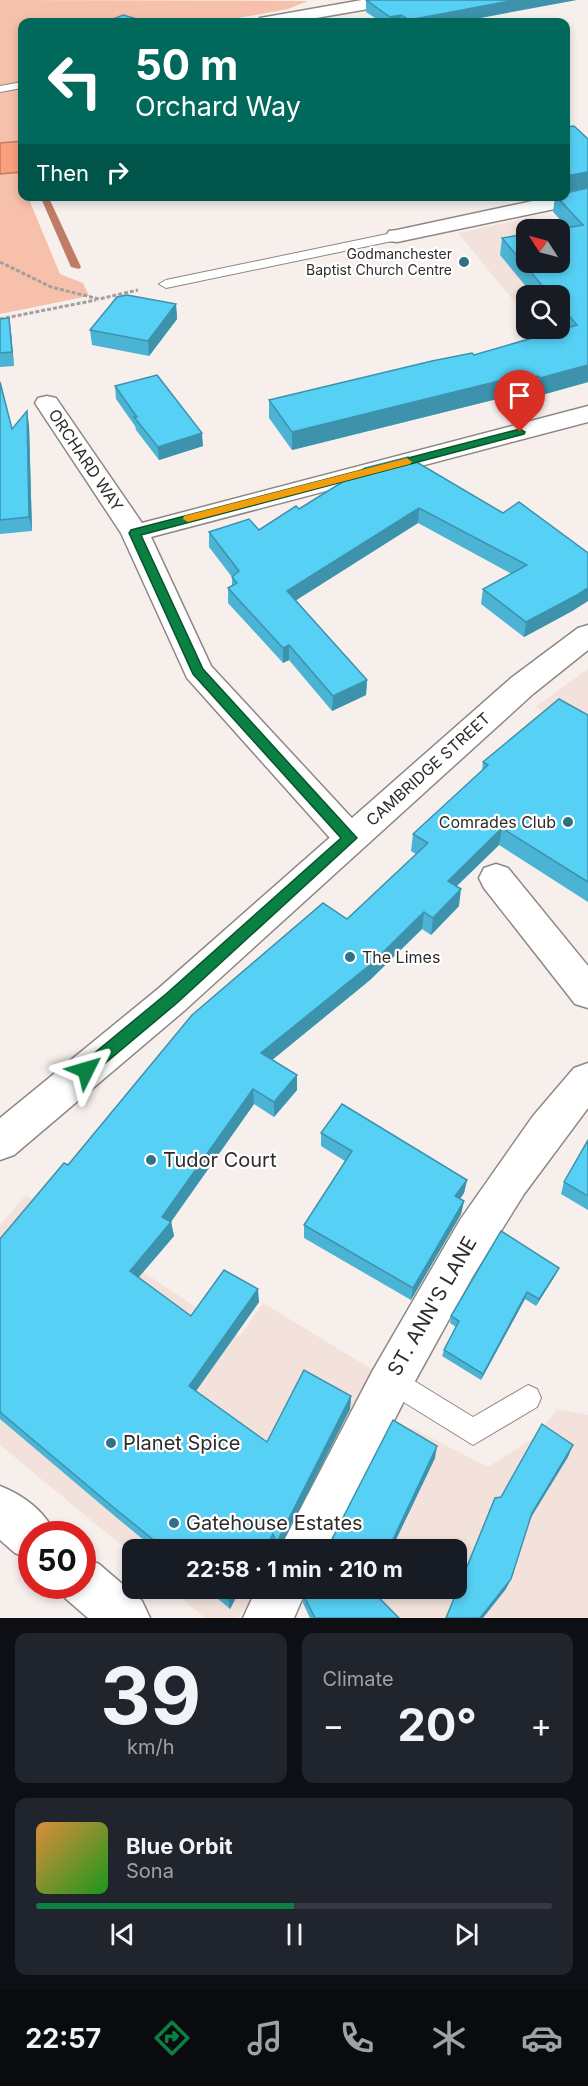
<!DOCTYPE html>
<meta charset="utf-8">
<style>
body{margin:0;font-family:Inter,sans-serif;background:#20242c;color:#f1f3f6;height:100vh;display:flex;flex-direction:column;font-size:22px;white-space:nowrap}
*{box-sizing:border-box;margin:0}
p{font-size:20px;color:#9ea1a6}
.icon{flex:none;width:33px;height:33px;fill:none;stroke:currentColor;stroke-width:2;stroke-linecap:round;stroke-linejoin:round}
.map{position:relative;height:1618px;overflow:hidden}
.side{display:flex;flex-direction:column;gap:15px;padding:15px;background:#0d0f14;flex:1}
.side>*{flex:none}
.guide{position:absolute;left:18px;top:18px;width:552px;height:183px;border-radius:12px;box-shadow:0 3px 9px #0003;background:#00695c;color:#fff;overflow:hidden}
.needle{width:39px;rotate:306deg}
.buttons{position:absolute;left:516px;top:219px;display:grid;gap:12px}
.buttons a{display:grid;place-items:center;width:54px;height:54px;border-radius:12px;background:#171b24;box-shadow:0 3px 9px #0003;font-size:30px}
.speed{position:absolute;left:18px;top:1521px;display:flex;gap:12px;font-size:30px;font-weight:700;text-align:center}
.speed>*{display:grid;place-content:center;width:78px;height:78px;border-radius:50%;background:#171b24;box-shadow:0 3px 9px #0003;line-height:1}
.speed .limit{border:9px solid #d22;background:#fff;color:#111}
.pin{position:absolute;display:grid;place-items:center;width:51px;height:51px;color:#fff;margin:-62px -26px;border-radius:50% 50% 50% 0;rotate:-45deg;box-shadow:0 0 6px #0007}
.pin .icon{rotate:45deg}
.me{position:absolute;width:66px;margin:-33px;rotate:50deg;stroke-linejoin:round;filter:drop-shadow(0 0 4px #0008)}
.turn{display:flex;align-items:center;gap:21px;height:126px;padding:0 18px;font-size:27px}
.turn .icon{width:78px;height:78px;stroke-width:2.5}
.turn b{display:block;font-size:42px;line-height:51px}
.then{display:flex;align-items:center;height:57px;padding:0 18px;background:#0003;gap:12px;font-size:22px}
.big{font-size:45px;font-weight:700;line-height:1.1}
.side .tile{flex:1;display:flex;flex-direction:column;justify-content:center;gap:9px;min-width:0;padding:0 21px;border-radius:12px;background:#20242c}
.side .dial{align-items:center;gap:0}
.dial b{font-size:78px;line-height:1}
.song{display:flex;align-items:center;gap:18px}
.cover{width:72px;height:72px;border-radius:9px;background:linear-gradient(135deg,hsl(30 70% 55%),hsl(120 70% 35%))}
.played{height:6px;border-radius:3px;background:linear-gradient(90deg,#0b8043 50%,#363941 50%)}
.keys{display:flex;justify-content:space-around;direction:ltr}
.heat{display:flex;justify-content:space-between;align-items:center;font-size:33px;direction:ltr}
.side .tiles{flex:1;display:grid;gap:15px;grid-template-columns:1fr 1fr}
.tile:last-child{grid-column:span 2}
.trip{position:absolute;left:122px;top:1539px;width:345px;height:60px;border-radius:12px;background:#171b24;box-shadow:0 3px 9px #0003;font-weight:700;line-height:60px;text-align:center}
.menu{display:flex;height:96px;justify-content:space-around;align-items:center;background:#090b0e;color:#9ea1a6}
.menu .icon{width:42px;height:42px}
.menu .active{color:#0b8043}
.menu b{font-size:27px;color:#f1f3f6}
.map>svg:first-child{display:block}
</style>
<div class="map">
<svg width="588" height="1618" viewBox="0 0 588 1618">
<rect width="100%" height="100%" fill="#f7efec"/>
<!-- built -->
<g fill="#f2e2db">
<polygon points="533,217 551,229 526,230 526,262 560,262 560,296 526,296 526,316 458,233"/>
<polygon points="588,669 588,735 535,707"/>
<polygon points="26,1195 240,1336 263,1303 373,1370 285,1549 132,1550 132,1554 0,1445 0,1225"/>
<polygon points="557,1409 588,1415 588,1618 311,1618 324,1589 456,1588 456,1550 341,1549 398,1436 412,1428 488,1467 537,1436"/>
<polygon points="171,1589 258,1589 238,1618 205,1618"/>
</g>
<!-- green -->
<polygon fill="#f7c0ab" points="0,0 308,1 288,9 216,22 22,22 22,196 28,197 60,274 83,283 89,296 0,314"/>
<!-- water -->
<polygon fill="#fba07d" stroke="#be7d64" stroke-width="1.5" points="22,141 22,172 0,174 0,143"/>
<g fill="none" stroke-linecap="round" stroke-linejoin="round">
<!-- stream -->
<polygon fill="#be7d64" fill-rule="evenodd" points="40,196 48,196 81,267 79,269 71,267"/>
<defs>
<g id="service">
<polygon points="22,82 22,88 0,92 0,86"/>
<polygon points="397,232 403,236 402,239 166,288 159,284 166,280"/>
<polygon points="390,1366 473,1417 528,1385 537,1389 541,1398 537,1407 473,1445 381,1388 377,1379 381,1370"/>
</g>
<g id="minor">
<polygon points="362,0 399,0 397,4 391,5 293,22 257,22 260,18 266,17"/>
<polygon points="588,190 588,202 397,242 389,241 386,236 389,231 397,230 556,196 566,196 566,194"/>
<polygon points="47,396 56,398 142,523 588,406 588,422 151,537 211,666 362,829 367,838 362,847 350,851 338,847 187,678 121,533 35,403 38,398"/>
<polygon points="496,864 508,868 588,966 588,1008 575,1004 484,888 479,878 484,868"/>
<polygon points="588,1063 588,1108 524,1194 473,1276 404,1401 328,1550 279,1550 373,1370 460,1220 533,1116 574,1068"/>
<polygon points="257,1588 307,1588 294,1618 243,1618"/>
</g>
<g id="secondary">
<polygon points="588,625 588,650 533,694 185,1010 14,1155 0,1160 0,1118 159,988 511,678 578,628"/>
<path d="M0,1486C23,1495 45,1511 55,1534H32V1560L15,1553L0,1540Z"/>
<polygon points="82,1557 99,1564 142,1601 150,1618 88,1618 65,1598 60,1586 82,1586"/>
</g>
</defs>
<!-- service casing -->
<use href="#service" stroke="#8f8784" stroke-width="2"/>
<!-- minor casing -->
<use href="#minor" stroke="#8f8784" stroke-width="3"/>
<!-- secondary casing -->
<use href="#secondary" stroke="#8f8784" stroke-width="3"/>
<!-- path -->
<g stroke="#a49e9c" stroke-width="3" stroke-dasharray="4 2" stroke-linecap="butt">
<polyline points="0,262 51,287 99,299 138,290"/>
<polyline points="0,319 96,300"/>
</g>
<!-- service -->
<use href="#service" fill="#fff" fill-rule="evenodd"/>
<!-- minor -->
<use href="#minor" fill="#fff" fill-rule="evenodd"/>
<!-- secondary -->
<use href="#secondary" fill="#fff" fill-rule="evenodd"/>
</g>
<!-- wall -->
<g fill="#4bb3d3">
<polygon points="366,0 459,22 381,22 366,12"/>
<polygon points="588,188 588,382 538,396 535,393 522,397 521,393 292,450 269,418 269,400 474,355 563,329 560,325 560,296 534,296 500,255 502,238 567,227 553,212 555,196 566,196"/>
<polygon points="176,304 177,319 149,356 92,345 90,330"/>
<polygon points="9,318 11,332 14,366 0,367 0,319"/>
<polygon points="0,382 12,429 29,425 32,531 0,534"/>
<polygon points="115,386 203,446 159,460 136,430 135,426 116,399"/>
<polygon points="365,468 503,513 574,610 524,637 481,604 483,589 512,574 418,523 296,600 367,680 366,695 332,711 289,660 283,663 228,603 228,588 232,586 232,577 209,547 209,532 259,530 299,509"/>
<polygon points="588,715 588,902 499,845 457,886 459,906 431,935 422,929 370,980 272,1060 297,1075 297,1090 274,1117 254,1104 171,1222 174,1236 138,1278 191,1316 259,1302 196,1391 267,1442 351,1396 350,1409 283,1541 331,1541 435,1458 391,1550 276,1550 273,1545 271,1550 156,1550 117,1518 0,1419 0,1239 68,1165 347,919 416,854 411,851 413,834 482,770 483,762"/>
<polygon points="321,1133 467,1180 464,1193 460,1199 464,1201 461,1214 411,1300 304,1238 304,1225 345,1161 321,1146"/>
<polygon points="588,1140 588,1210 561,1194 564,1182"/>
<polygon points="556,1274 536,1306 525,1299 481,1380 442,1356 444,1350 456,1327 450,1323 451,1316"/>
<polygon points="205,1588 241,1588 230,1609"/>
<polygon points="305,1588 380,1588 377,1595 399,1618 310,1618 303,1603 303,1594"/>
</g>
<!-- shaded-wall -->
<g fill="#3d92ac">
<polygon points="516,0 577,0 459,22 409,22 409,20"/>
<polygon points="401,15 401,22 390,22 390,17"/>
<polygon points="588,172 588,188 566,192 566,176"/>
<polygon points="176,304 177,319 149,356 148,341"/>
<polygon points="9,318 11,332 14,366 12,352"/>
<polygon points="588,365 588,382 538,396 540,378"/>
<polygon points="523,375 521,393 292,450 292,432"/>
<polygon points="538,376 535,393 522,397 525,379"/>
<polygon points="27,411 29,425 32,531 29,517"/>
<polygon points="202,433 203,446 159,460 158,447"/>
<polygon points="419,508 418,523 287,606 287,591"/>
<polygon points="588,588 588,601 574,610 524,637 526,622"/>
<polygon points="289,645 289,660 283,663 283,648"/>
<polygon points="367,680 366,695 332,711 333,696"/>
<polygon points="502,828 499,845 445,897 448,881"/>
<polygon points="461,889 459,906 431,935 433,918"/>
<polygon points="424,912 422,929 370,980 261,1069 261,1053"/>
<polygon points="297,1075 297,1090 274,1117 274,1102"/>
<polygon points="253,1089 254,1104 170,1223 171,1222 174,1236 132,1285 130,1271 162,1217"/>
<polygon points="467,1180 464,1193 453,1209 455,1196"/>
<polygon points="464,1201 461,1214 411,1300 413,1288"/>
<polygon points="559,1268 556,1274 536,1306 539,1299"/>
<polygon points="258,1289 259,1302 191,1398 189,1386"/>
<polygon points="527,1292 525,1299 481,1380 483,1374"/>
<polygon points="351,1396 350,1409 280,1548 277,1542"/>
<polygon points="573,1445 568,1457 527,1524 532,1513"/>
<polygon points="437,1446 435,1458 391,1550 388,1550"/>
<polygon points="273,1534 273,1545 271,1550 265,1550"/>
<polygon points="511,1579 506,1589 483,1618 480,1618"/>
<polygon points="235,1588 241,1588 230,1609 228,1599"/>
<polygon points="377,1588 380,1588 373,1602 374,1593"/>
</g>
<!-- building -->
<g fill="#57d0f5" stroke="#3d92ac" stroke-width="1.5">
<polygon points="366,0 516,0 409,20 401,15 390,17"/>
<polygon points="123,15 147,22 106,22"/>
<polygon points="574,126 588,139 588,172 566,176 566,127"/>
<polygon points="588,188 588,365 540,378 538,376 525,379 523,375 292,432 269,400 432,361 472,353 474,355 577,325 560,305 560,296 551,296 502,238 526,234 526,262 560,262 560,230 554,230 583,225 556,196 566,196 566,193"/>
<polygon points="127,295 176,304 148,341 90,330 117,297"/>
<polygon points="9,318 12,352 0,353 0,319"/>
<polygon points="157,375 202,433 158,447 134,417 137,417 115,386"/>
<polygon points="0,382 12,429 27,411 29,517 0,520"/>
<polygon points="408,457 503,513 519,502 588,553 588,588 577,595 526,622 483,589 527,565 419,508 287,591 367,680 333,696 289,645 283,648 228,588 237,583 232,577 239,571 209,532 249,519 259,530 296,506 299,509 365,468"/>
<polygon points="559,699 588,715 588,882 502,828 448,881 461,889 433,918 424,912 371,964 261,1053 297,1075 274,1102 253,1089 162,1217 171,1222 130,1271 191,1316 224,1270 258,1289 189,1386 267,1442 304,1370 351,1396 277,1542 331,1541 393,1420 437,1446 388,1550 281,1550 273,1534 265,1550 166,1550 113,1507 0,1412 0,1239 64,1163 68,1165 192,1015 323,903 347,919 428,843 413,834 488,765 483,762"/>
<polygon points="342,1104 467,1180 455,1196 464,1201 413,1288 304,1225 352,1151 321,1133"/>
<polygon points="588,1140 588,1196 564,1182"/>
<polygon points="501,1231 559,1268 539,1299 527,1292 483,1374 444,1350 459,1321 451,1316"/>
<polygon points="542,1424 573,1445 532,1513 511,1579 480,1618 446,1618 495,1498 501,1497"/>
<polygon points="215,1588 235,1588 228,1599"/>
<polygon points="305,1588 377,1588 374,1593 399,1618 315,1618 303,1594"/>
</g>
<!-- route -->
<polygon fill="#0b8043" stroke="#07532c" stroke-width="1.5" points="520,429 525,432 524,434 141,535 203,669 357,838 177,1003 91,1075 86,1077 80,1075 78,1070 80,1065 166,994 341,838 193,674 129,533 131,530"/>
<!-- slow -->
<polygon fill="#f59e0b" points="407,458 412,462 410,464 188,522 183,519 184,516"/>
<!-- markers -->
<g fill="#317185" stroke="#fff" stroke-width="2">
<circle cx="464" cy="262" r="6"/>
<circle cx="568" cy="822" r="6"/>
<circle cx="350" cy="957" r="6"/>
<circle cx="151" cy="1160" r="6"/>
<circle cx="111" cy="1443" r="6"/>
<circle cx="174" cy="1523" r="6"/>
</g>
<g text-anchor="middle" stroke-width="4.5" stroke-linejoin="round" paint-order="stroke">
<!-- far-poi labels -->
<g font-size="14" fill="#2e2b2a" stroke="#fff" text-anchor="end">
<text x="452" y="259">Godmanchester<tspan x="452" dy="16">Baptist Church Centre</tspan></text>
</g>
<!-- street labels -->
<g font-size="16" fill="#2e2b2a" stroke="#fff">
<text transform="translate(86 460) rotate(56)" y="6">ORCHARD WAY</text>
<text transform="translate(428 769) rotate(-42)" y="6">CAMBRIDGE STREET</text>
</g>
<!-- poi labels -->
<g font-size="16" fill="#2e2b2a" stroke="#fff" text-anchor="end">
<text x="556" y="828">Comrades Club</text>
<text x="362" y="963" text-anchor="start">The Limes</text>
</g>
<!-- near-poi labels -->
<g font-size="20" fill="#2e2b2a" stroke="#fff" text-anchor="start">
<text x="163" y="1167">Tudor Court</text>
<text x="123" y="1450">Planet Spice</text>
<text x="186" y="1530">Gatehouse Estates</text>
</g>
<!-- near-street labels -->
<g font-size="20" fill="#2e2b2a" stroke="#fff">
<text transform="translate(432 1306) rotate(-60)" y="7">ST. ANN'S LANE</text>
</g>
</g>
</svg>
<div class="buttons">
<a><svg class="needle" viewBox="-14 -14 28 28"><path d="M0-13l5 13h-10z" fill="#e53935"/><path d="M0 13l5-13h-10z" fill="#9ea1a6"/></svg></a>
<a><svg class="icon" aria-label="search" viewBox="0 0 24 24"><circle cx="10" cy="10" r="6"/><path d="M15 15l6 6"/></svg></a>
</div>
<div class="speed"><div class="limit">50</div></div>
<div class="pin" style="left:520px;top:432px;background:#d93025"><svg class="icon" aria-label="arrive" viewBox="0 0 24 24"><path d="M6 21V4h12l-3 4 3 4H6"/></svg></div>
<svg class="me" style="left:86px;top:1070px" viewBox="-20 -20 40 40"><path d="M0-17L14 15 0 8-14 15z" fill="#0b8043" stroke="#fff" stroke-width="4"/></svg>
<div class="trip">22:58 · 1 min · 210 m</div>
<div class="guide">
<div class="turn"><svg class="icon" aria-label="left" viewBox="0 0 24 24"><path d="M17 20v-9H6M10 6l-5 5 5 5"/></svg><div><b>50 m</b>Orchard Way</div></div>
<div class="then">Then<svg class="icon" aria-label="right" viewBox="0 0 24 24"><path d="M7 20v-9h11M14 6l5 5-5 5"/></svg></div>
</div>
</div>
<section class="side">
<div class="tiles">
<div class="tile dial"><b>39</b><p>km/h</p></div>
<div class="tile"><p>Climate</p>
<div class="heat"><a>−</a><b class="big">20°</b><a>+</a></div>
</div>
<div class="tile">
<div class="song"><i class="cover"></i><div><b>Blue Orbit</b><p>Sona</p></div></div>
<div class="played"></div>
<div class="keys"><svg class="icon" aria-label="previous" viewBox="0 0 24 24"><path d="M18 5L8 12l10 7zM5 5v14"/></svg><svg class="icon" aria-label="pause" viewBox="0 0 24 24"><path d="M8 5v14M16 5v14"/></svg><svg class="icon" aria-label="next" viewBox="0 0 24 24"><path d="M6 5l10 7-10 7zM19 5v14"/></svg></div>
</div>
</div>
</section>
<nav class="menu">
<b>22:57</b>
<svg class="icon active" aria-label="directions" viewBox="0 0 24 24"><path d="M12 3l9 9-9 9-9-9zM9 14v-3h6M13 9l2 2-2 2"/></svg>
<svg class="icon" aria-label="music" viewBox="0 0 24 24"><path d="M9 18V5l10-2v13"/><circle cx="6" cy="18" r="3"/><circle cx="16" cy="16" r="3"/></svg>
<svg class="icon" aria-label="phone" viewBox="0 0 24 24"><path d="M5 4h4l2 5-3 2q2 4 5 5l2-3 5 2v4C11 20 4 13 5 4z"/></svg>
<svg class="icon" aria-label="climate" viewBox="0 0 24 24"><path d="M12 3v18M4 7l16 10M4 17L20 7"/></svg>
<svg class="icon" aria-label="car" viewBox="0 0 24 24"><path d="M5 17H2v-5l4-1 3-4h7l3 4 3 1v5h-3M9 17h6M6 11h13"/><circle cx="7" cy="17" r="2"/><circle cx="17" cy="17" r="2"/></svg>
</nav>
